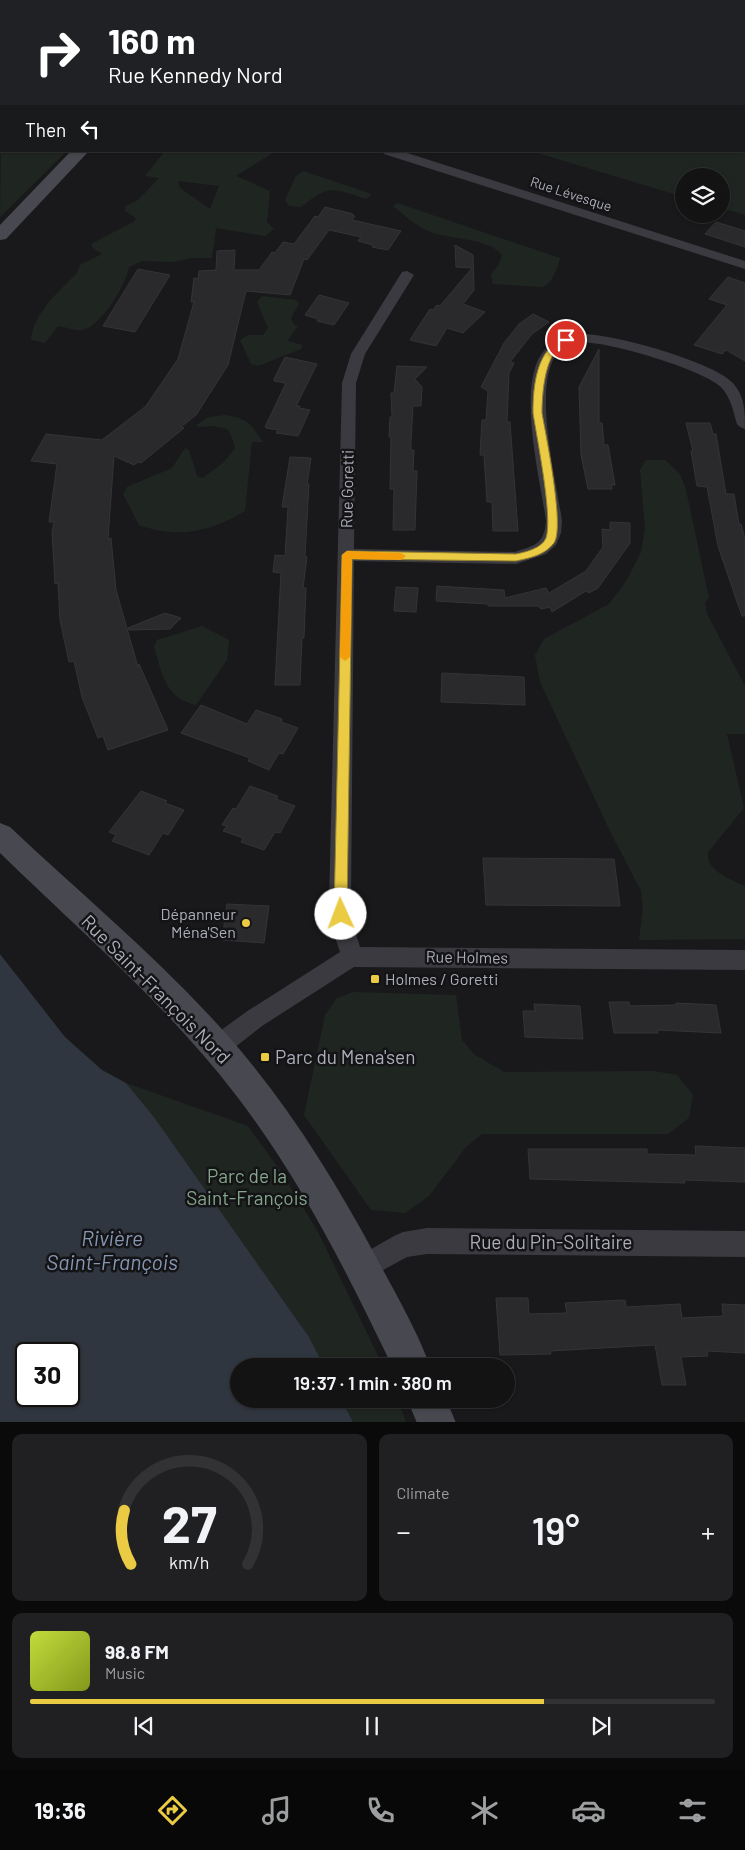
<!DOCTYPE html>
<meta charset="utf-8">
<style>
body{margin:0;font-family:Barlow,sans-serif;background:#202022;color:#f1f3f6;height:100vh;display:flex;flex-direction:column;font-size:19px;white-space:nowrap}
*{box-sizing:border-box;margin:0}
p{font-size:16px;color:#9d9ea0}
.icon{flex:none;width:28px;height:28px;fill:none;stroke:currentColor;stroke-width:2;stroke-linecap:round;stroke-linejoin:round}
.map{position:relative;height:1422px;overflow:hidden}
.details{display:flex;flex-direction:column;gap:12px;padding:12px;background:#0a0a0b;flex:1}
.details>*{flex:none}
.banner{position:absolute;left:0px;top:0px;width:745px;height:152px;box-shadow:0 1px 4px #0004,0 0 0 1px #323234;background:#202124;color:#fff;overflow:hidden}
.buttons{position:absolute;left:675px;top:168px;display:grid;gap:10px}
.buttons a{display:grid;place-items:center;width:55px;height:55px;border-radius:50%;background:#131314;box-shadow:0 1px 4px #0004,0 0 0 1px #323234;font-size:25px}
.speed{position:absolute;left:15px;top:1342px;display:flex;gap:10px;font-size:25px;font-weight:700;text-align:center}
.speed>*{display:grid;place-content:center;width:65px;height:65px;border-radius:50%;background:#131314;box-shadow:0 1px 4px #0004,0 0 0 1px #323234;line-height:1}
.speed .limit{border:2px solid #111;border-radius:8px;background:#fff;color:#111}
.pin{position:absolute;display:grid;place-items:center;width:42px;height:42px;color:#fff;margin:-21px;border:2px solid #fff;border-radius:50%;box-shadow:0 1px 5px #0007}
.me{position:absolute;width:55px;margin:-28px;rotate:358deg;stroke-linejoin:round;filter:drop-shadow(0 0 4px #0008)}
.turn{display:flex;align-items:center;gap:18px;height:105px;padding:0 25px;font-size:22px}
.turn .icon{width:65px;height:65px;stroke-width:2.5}
.turn b{display:block;font-size:35px;line-height:42px}
.then{display:flex;align-items:center;height:48px;padding:0 25px;background:#0003;gap:10px;font-size:19px}
.big{font-size:38px;font-weight:600;line-height:1.1}
.details .card{flex:1;display:flex;flex-direction:column;justify-content:center;gap:8px;min-width:0;padding:0 18px;border-radius:10px;background:#202022}
.details .dial{align-items:center;gap:0}
.dial svg{height:130px;overflow:visible;fill:none;stroke:#323234;stroke-width:7;stroke-linecap:round;text-anchor:middle}
.dial text{fill:#f1f3f6;stroke:none}
.song{display:flex;align-items:center;gap:15px}
.cover{width:60px;height:60px;border-radius:8px;background:linear-gradient(135deg,hsl(70 70% 55%),hsl(70 70% 35%))}
.played{height:5px;border-radius:2px;background:linear-gradient(90deg,#eacb43 75%,#323234 75%)}
.keys{display:flex;justify-content:space-around;direction:ltr}
.heat{display:flex;justify-content:space-between;align-items:center;font-size:28px;direction:ltr}
.details .tiles{flex:1;display:grid;gap:12px;grid-template-columns:1fr 1fr}
.card:last-child{grid-column:span 2}
.trip{position:absolute;left:230px;top:1358px;width:285px;height:50px;border-radius:25px;background:#131314;box-shadow:0 1px 4px #0004,0 0 0 1px #323234;font-weight:600;line-height:50px;text-align:center}
.menu{display:flex;height:80px;justify-content:space-around;align-items:center;background:#080808;color:#9d9ea0}
.menu .icon{width:35px;height:35px}
.menu .active{color:#eacb43}
.menu b{font-size:22px;color:#f1f3f6}
.map>svg:first-child{display:block}
</style>
<div class="map">
<svg width="745" height="1423" viewBox="0 0 745 1423">
<rect width="100%" height="100%" fill="#19191b"/>
<!-- green -->
<g fill="#1f2621" fill-rule="evenodd">
<polygon points="292,0 745,0 745,215 721,208 721,176 684,176 684,197 531,151 744,151 744,1 291,1"/>
<polygon points="1,146 1,151 67,151 0,217"/>
<path d="M165,151H276L236,176L270,191L267,222L274,229L265,236L216,228L212,258H191L173,262L142,261L129,267C127,283 100,328 82,330C75,331 66,327 58,326L45,343L31,340C33,314 59,291 77,273L80,265L102,254L93,248L91,244L135,221L136,218L125,211L126,206L138,200L159,178L145,176ZM178,181L219,186L210,209L180,188Z"/>
<path d="M303,171L369,193L371,195L366,199C334,188 329,184 301,207L289,206L285,200L296,176Z"/>
<path d="M397,203L560,258C558,268 552,283 543,287L493,284L491,275L499,264L502,255C488,237 448,240 428,231C416,226 403,214 393,206Z"/>
<polygon points="262,296 296,300 299,304 291,318 294,325 298,326 287,341 303,345 301,349 258,366 251,364 240,340 248,335 263,335 268,328 257,302"/>
<path d="M226,415C250,420 249,422 263,442H252L245,511C210,532 179,539 139,525L123,494L127,487L172,468L185,448L189,450L197,476L202,478C215,469 226,462 235,448L231,435L227,429L212,426L198,427L196,425L209,417Z"/>
<path d="M646,460H665L680,474L686,490L709,598L705,602L707,614L745,686V734H727L744,808L708,852C705,871 731,879 745,886V939L639,940L643,908L641,891L610,831L540,682L535,655L544,639L609,604L627,580L641,552L645,528L640,470Z"/>
<path d="M202,626L229,640L227,660L196,705C165,698 162,673 154,647L157,640Z"/>
<polygon points="353,992 456,995 462,1040 475,1055 504,1072 654,1071 677,1075 693,1095 689,1118 668,1134 482,1134 466,1147 429,1196 405,1213 371,1210 304,1115 325,1015 337,998"/>
<polygon points="126,1083 248,1126 280,1170 318,1232 383,1366 324,1366 309,1337 154,1117"/>
<polygon points="341,1399 397,1399 406,1422 353,1422"/>
</g>
<!-- water -->
<path fill="#2f363f" fill-rule="evenodd" d="M0,954L65,1037L102,1070L126,1083L154,1117L309,1337L324,1366H239V1399H341L353,1422H0ZM26,1354H69V1396H26Z"/>
<!-- building -->
<g fill="#2a292c" stroke="#343337">
<polygon points="325,207 353,214 352,215 355,216 352,220 401,231 388,250 372,247 373,245 358,241 361,237 329,230 307,260 304,259 290,295 246,291 228,365 196,415 181,427 184,428 141,463 138,462 134,465 114,456 108,539 111,538 116,590 138,667 139,664 168,730 108,750 103,736 98,738 82,697 74,661 69,662 60,620 58,583 55,584 52,532 54,522 49,522 57,464 31,461 46,434 102,440 146,406 178,359 194,302 191,302 194,278 198,279 199,271 216,270 217,251 235,250 234,270 259,270 272,252 275,253 283,242 294,244 315,216 318,217"/>
<polygon points="716,222 745,231 745,247 705,234"/>
<polygon points="455,245 473,255 474,290 463,304 485,312 463,333 447,328 436,346 410,340 430,309 433,310 437,305 440,306 472,268 456,267"/>
<polygon points="138,269 170,275 135,332 103,326"/>
<polygon points="728,277 745,283 745,361 726,350 722,354 694,345 727,305 709,299"/>
<polygon points="319,295 349,303 334,325 317,321 318,319 305,315"/>
<polygon points="533,314 549,322 532,334 510,362 514,363 509,373 507,422 510,422 518,531 493,531 492,502 487,502 484,455 480,455 482,420 486,420 488,391 481,387 504,343 519,324"/>
<polygon points="599,349 599,423 602,423 604,445 608,445 615,485 611,485 612,489 588,489 581,455 579,387"/>
<polygon points="285,357 317,364 296,406 300,406 299,408 310,410 298,436 276,433 278,430 266,428 265,427 285,385 285,383 274,381 274,379"/>
<polygon points="397,366 427,367 415,379 422,387 421,406 413,406 411,441 411,450 414,450 413,471 417,471 415,530 393,530 394,489 390,489 391,437 389,437 390,417 392,417 391,393 394,393"/>
<polygon points="686,423 710,423 713,434 716,434 726,494 734,494 739,524 741,524 745,539 745,616 742,616 718,546 707,487 697,486 691,451 693,451"/>
<polygon points="290,457 311,458 307,484 309,484 305,556 307,557 303,588 306,588 304,638 302,638 300,685 275,685 281,573 273,572 275,555 285,556 288,507 282,507"/>
<polygon points="610,522 630,523 630,543 598,588 589,593 586,591 552,612 550,607 541,609 538,606 488,606 488,604 436,601 437,586 504,590 505,598 546,588 549,593 586,571 603,547 602,529 610,530"/>
<polygon points="396,587 418,588 416,612 394,611"/>
<polygon points="165,613 181,618 170,629 129,630 128,628"/>
<polygon points="442,673 524,677 525,705 441,702"/>
<polygon points="201,705 247,724 256,710 282,719 281,722 298,728 283,754 279,753 269,770 248,761 250,758 181,733"/>
<polygon points="250,786 278,796 276,799 295,806 280,833 275,832 264,850 241,842 243,838 223,831 227,826 222,825 233,808 236,809"/>
<polygon points="141,791 167,801 165,803 184,810 168,835 163,833 149,855 112,841 116,835 109,832"/>
<polygon points="483,858 614,859 620,906 486,905"/>
<polygon points="227,904 269,906 264,943 222,940"/>
<polygon points="609,1002 629,1002 630,1006 676,1005 676,1003 716,1005 721,1033 657,1030 658,1033 614,1033"/>
<polygon points="534,1004 580,1006 583,1039 525,1037 523,1011 535,1011"/>
<polygon points="695,1146 745,1148 745,1182 684,1180 685,1183 530,1179 528,1149 647,1149 647,1154 696,1155"/>
<polygon points="496,1298 528,1298 529,1314 567,1313 565,1303 625,1300 626,1307 680,1304 682,1318 723,1316 722,1304 745,1305 745,1353 707,1351 708,1356 681,1357 686,1385 662,1385 655,1345 550,1351 551,1354 500,1355"/>
</g>
<g fill="none" stroke-linecap="round" stroke-linejoin="round">
<!-- street -->
<g fill="#3a3a40" fill-rule="evenodd">
<polygon points="382,151 401,151 745,261 745,269 384,154"/>
<path d="M407,271L414,275L365,354L356,383L354,549L515,552C536,545 544,544 546,521C540,479 520,399 538,360C545,346 557,337 573,334C603,330 713,361 733,383C745,397 745,411 745,429L740,427L737,424C733,410 730,393 717,384C696,368 598,337 572,343C564,345 557,352 553,360C535,397 556,479 562,521L561,533L556,545L546,554L516,564L354,561L351,903L353,925L360,947L745,950V970L354,967L262,1026L225,1055L217,1058L209,1055L206,1047L209,1039L246,1012L340,952L331,925L329,903L342,383L351,354L402,272Z"/>
<polygon points="427,1228 745,1231 745,1257 427,1254 407,1257 363,1281 354,1277 350,1268 354,1259 394,1236 403,1232"/>
</g>
<!-- secondary -->
<g fill="#484950" fill-rule="evenodd">
<polygon points="71,151 89,151 6,239 0,240 0,225"/>
<path d="M0,823L10,827C83,896 161,960 228,1036C286,1102 333,1177 375,1255C394,1291 416,1328 430,1366H392C347,1272 299,1177 235,1094C167,1005 80,931 0,853Z"/>
<polygon points="407,1399 446,1399 456,1423 417,1423"/>
</g>
</g>
<!-- route -->
<path fill="#eacb43" stroke="#98842c" d="M566,337L570,340L569,342C565,345 560,348 556,351C544,364 542,397 542,413C546,436 565,528 554,543C545,555 530,558 516,561L352,559L347,914L345,918L341,919L336,918L334,914L342,555L347,551L516,554C526,552 542,548 546,538C553,517 537,439 533,413C533,386 536,348 566,337Z"/>
<!-- slow -->
<polygon fill="#f59e0b" points="347,551 401,553 406,556 401,560 352,559 350,657 345,661 340,657 342,555"/>
<!-- markers -->
<g fill="#eacb43" stroke="#141416" stroke-width="2">
<circle cx="246" cy="923" r="5"/>
<rect x="370" y="974" width="10" height="10" rx="2.5"/>
<rect x="260" y="1052" width="10" height="10" rx="2.5"/>
</g>
<g text-anchor="middle" stroke-width="5" stroke-linejoin="round" paint-order="stroke">
<!-- far-street labels -->
<g font-size="14" fill="#acaeba" stroke="#141416">
<text transform="translate(571 194) rotate(18)" y="5">Rue Lévesque</text>
</g>
<!-- street labels -->
<g font-size="16" fill="#acaeba" stroke="#141416">
<text transform="translate(347 489) rotate(-89)" y="6">Rue Goretti</text>
<text transform="translate(467 957) rotate(1)" y="6">Rue Holmes</text>
</g>
<!-- poi labels -->
<g font-size="16" fill="#acaeba" stroke="#141416" text-anchor="end">
<text x="236" y="920">Dépanneur<tspan x="236" dy="18">Ména'Sen</tspan></text>
<text x="385" y="985" text-anchor="start">Holmes / Goretti</text>
</g>
<!-- near-street labels -->
<g font-size="19" fill="#acaeba" stroke="#141416">
<text transform="translate(156 989) rotate(45)" y="7">Rue Saint-François Nord</text>
<text x="551" y="1249">Rue du Pin-Solitaire</text>
</g>
<!-- near-poi labels -->
<g font-size="19" fill="#acaeba" stroke="#141416" text-anchor="start">
<text x="275" y="1064">Parc du Mena'sen</text>
</g>
<!-- near-park labels -->
<g font-size="19" fill="#84a48b" stroke="#141416">
<text x="247" y="1183">Parc de la<tspan x="247" dy="22">Saint-François</tspan></text>
</g>
<!-- near-water labels -->
<g font-size="21" font-style="italic" fill="#8597b3" stroke="#141416">
<text x="112" y="1246">Rivière<tspan x="112" dy="24">Saint-François</tspan></text>
</g>
</g>
</svg>
<div class="buttons">
<a><svg class="icon" aria-label="layers" viewBox="0 0 24 24"><path d="M12 4l9 5-9 5-9-5zM3 14l9 5 9-5"/></svg></a>
</div>
<div class="speed"><div class="limit">30</div></div>
<div class="pin" style="left:566px;top:340px;background:#d93025"><svg class="icon" aria-label="arrive" viewBox="0 0 24 24"><path d="M6 21V4h12l-3 4 3 4H6"/></svg></div>
<svg class="me" style="left:341px;top:914px" viewBox="-20 -20 40 40"><circle r="19" fill="#fff"/><path d="M0-13L10 11 0 6-10 11z" fill="#eacb43"/></svg>
<div class="trip">19:37 · 1 min · 380 m</div>
<div class="banner">
<div class="turn"><svg class="icon" aria-label="right" viewBox="0 0 24 24"><path d="M7 20v-9h11M14 6l5 5-5 5"/></svg><div><b>160 m</b>Rue Kennedy Nord</div></div>
<div class="then">Then<svg class="icon" aria-label="left" viewBox="0 0 24 24"><path d="M17 20v-9H6M10 6l-5 5 5 5"/></svg></div>
</div>
</div>
<section class="details">
<div class="tiles">
<div class="card dial"><svg viewBox="0 0 100 80">
<path d="M14 69A42 42 0 1 1 86 69"/>
<path d="M14 69A42 42 0 0 1 10 36" stroke="#eacb43"/>
<text x="50" y="56" font-size="32" font-weight="700">27</text>
<text x="50" y="72" font-size="11">km/h</text>
</svg></div>
<div class="card"><p>Climate</p>
<div class="heat"><a>−</a><b class="big">19°</b><a>+</a></div>
</div>
<div class="card">
<div class="song"><i class="cover"></i><div><b>98.8 FM</b><p>Music</p></div></div>
<div class="played"></div>
<div class="keys"><svg class="icon" aria-label="previous" viewBox="0 0 24 24"><path d="M18 5L8 12l10 7zM5 5v14"/></svg><svg class="icon" aria-label="pause" viewBox="0 0 24 24"><path d="M8 5v14M16 5v14"/></svg><svg class="icon" aria-label="next" viewBox="0 0 24 24"><path d="M6 5l10 7-10 7zM19 5v14"/></svg></div>
</div>
</div>
</section>
<nav class="menu">
<b>19:36</b>
<svg class="icon active" aria-label="directions" viewBox="0 0 24 24"><path d="M12 3l9 9-9 9-9-9zM9 14v-3h6M13 9l2 2-2 2"/></svg>
<svg class="icon" aria-label="music" viewBox="0 0 24 24"><path d="M9 18V5l10-2v13"/><circle cx="6" cy="18" r="3"/><circle cx="16" cy="16" r="3"/></svg>
<svg class="icon" aria-label="phone" viewBox="0 0 24 24"><path d="M5 4h4l2 5-3 2q2 4 5 5l2-3 5 2v4C11 20 4 13 5 4z"/></svg>
<svg class="icon" aria-label="climate" viewBox="0 0 24 24"><path d="M12 3v18M4 7l16 10M4 17L20 7"/></svg>
<svg class="icon" aria-label="car" viewBox="0 0 24 24"><path d="M5 17H2v-5l4-1 3-4h7l3 4 3 1v5h-3M9 17h6M6 11h13"/><circle cx="7" cy="17" r="2"/><circle cx="17" cy="17" r="2"/></svg>
<svg class="icon" aria-label="filters" viewBox="0 0 24 24"><path d="M4 7h16M4 17h16"/><circle cx="9" cy="7" r="2"/><circle cx="15" cy="17" r="2"/></svg>
</nav>
